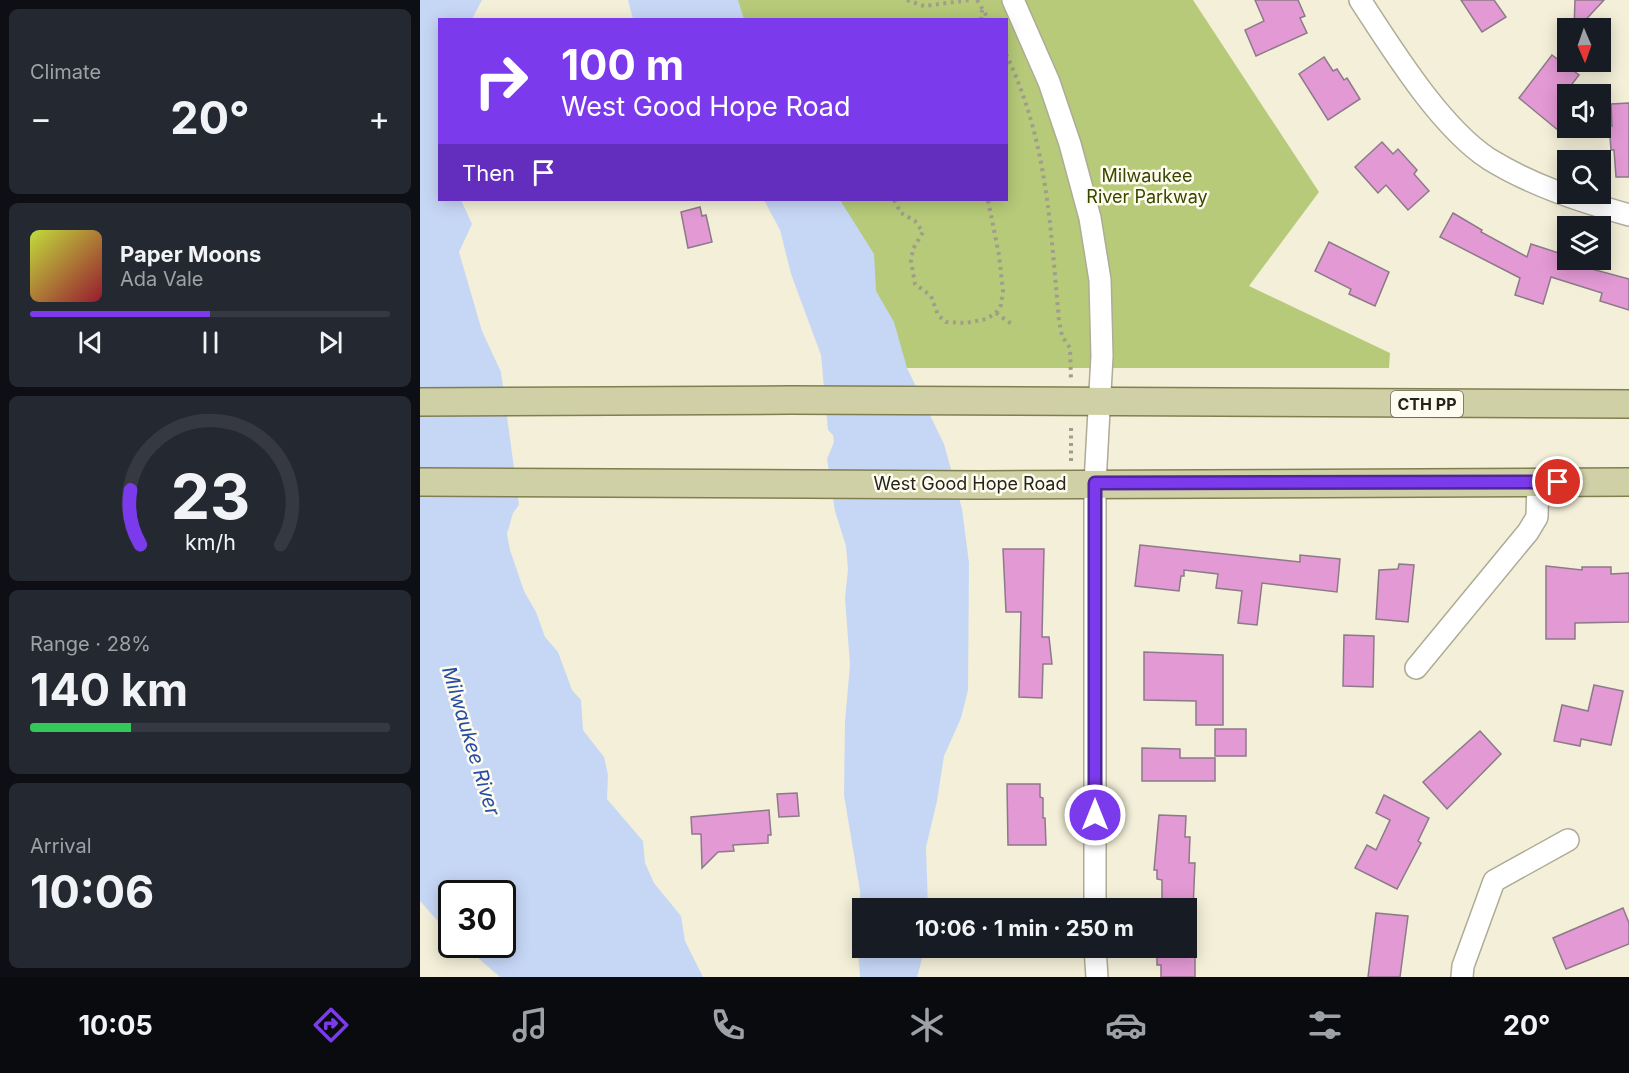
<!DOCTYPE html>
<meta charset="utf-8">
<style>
body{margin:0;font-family:Inter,sans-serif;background:#242831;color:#f1f3f6;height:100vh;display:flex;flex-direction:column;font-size:22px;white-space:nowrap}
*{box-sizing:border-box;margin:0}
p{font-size:20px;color:#9ea1a6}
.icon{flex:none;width:33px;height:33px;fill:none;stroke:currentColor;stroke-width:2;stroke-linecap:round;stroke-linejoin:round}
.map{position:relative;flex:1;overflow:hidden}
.panel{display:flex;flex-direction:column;gap:9px;padding:9px;background:#0d0f14;width:420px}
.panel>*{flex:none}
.top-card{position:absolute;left:18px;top:18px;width:570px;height:183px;border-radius:0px;box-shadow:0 3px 15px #0003;background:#7c3aed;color:#fff;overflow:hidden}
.needle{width:39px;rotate:178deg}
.controls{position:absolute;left:1137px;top:18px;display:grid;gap:12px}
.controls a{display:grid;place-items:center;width:54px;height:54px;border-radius:0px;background:#171b24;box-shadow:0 3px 15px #0003;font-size:30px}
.speed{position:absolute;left:18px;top:880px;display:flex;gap:12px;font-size:30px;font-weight:700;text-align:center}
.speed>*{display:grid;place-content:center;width:78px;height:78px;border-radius:50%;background:#171b24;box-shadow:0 3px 15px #0003;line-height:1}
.speed .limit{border:3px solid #111;border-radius:9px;background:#fff;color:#111}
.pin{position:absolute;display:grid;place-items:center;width:51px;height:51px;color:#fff;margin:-26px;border:3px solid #fff;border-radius:50%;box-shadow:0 2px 6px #0007}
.me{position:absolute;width:66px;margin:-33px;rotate:0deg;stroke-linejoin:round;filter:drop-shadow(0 0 4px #0008)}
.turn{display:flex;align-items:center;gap:21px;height:126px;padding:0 24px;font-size:27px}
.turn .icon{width:78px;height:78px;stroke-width:2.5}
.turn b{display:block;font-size:42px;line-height:51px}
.then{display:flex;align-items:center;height:57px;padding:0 24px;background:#0003;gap:12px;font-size:22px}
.big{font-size:45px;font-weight:700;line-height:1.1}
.panel .tile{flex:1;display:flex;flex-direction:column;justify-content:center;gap:9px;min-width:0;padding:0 21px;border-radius:9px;background:#242831}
.panel .dial{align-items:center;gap:0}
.dial svg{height:156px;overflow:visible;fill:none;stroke:#363941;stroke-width:7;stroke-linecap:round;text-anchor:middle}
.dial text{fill:#f1f3f6;stroke:none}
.song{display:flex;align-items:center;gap:18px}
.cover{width:72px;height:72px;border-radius:9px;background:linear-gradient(135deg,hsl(70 70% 55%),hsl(350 70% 35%))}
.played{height:6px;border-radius:3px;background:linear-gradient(90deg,#7c3aed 50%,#363941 50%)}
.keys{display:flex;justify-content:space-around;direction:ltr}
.heat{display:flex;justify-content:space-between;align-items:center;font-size:33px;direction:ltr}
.charge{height:9px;border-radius:4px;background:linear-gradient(90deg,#34c759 28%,#363941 0)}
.trip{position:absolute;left:432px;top:898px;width:345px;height:60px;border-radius:0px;background:#171b24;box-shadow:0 3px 15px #0003;font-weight:700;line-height:60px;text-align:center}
.dock{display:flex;height:96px;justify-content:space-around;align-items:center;background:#090b0e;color:#9ea1a6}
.dock .icon{width:42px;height:42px}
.dock .active{color:#7c3aed}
.dock b{font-size:27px;color:#f1f3f6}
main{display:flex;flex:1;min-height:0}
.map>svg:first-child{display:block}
</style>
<main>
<section class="panel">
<div class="tile"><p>Climate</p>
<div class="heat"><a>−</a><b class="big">20°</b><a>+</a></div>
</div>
<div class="tile">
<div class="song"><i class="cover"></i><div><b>Paper Moons</b><p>Ada Vale</p></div></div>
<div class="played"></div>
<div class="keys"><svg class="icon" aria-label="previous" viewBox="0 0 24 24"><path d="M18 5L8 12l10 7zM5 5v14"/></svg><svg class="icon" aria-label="pause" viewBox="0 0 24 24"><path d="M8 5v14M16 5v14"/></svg><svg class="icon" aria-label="next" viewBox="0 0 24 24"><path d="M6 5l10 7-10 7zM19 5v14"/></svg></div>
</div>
<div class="tile dial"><svg viewBox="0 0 100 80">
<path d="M14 69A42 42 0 1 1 86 69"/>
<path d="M14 69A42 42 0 0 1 9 41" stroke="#7c3aed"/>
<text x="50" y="56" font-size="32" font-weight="700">23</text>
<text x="50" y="72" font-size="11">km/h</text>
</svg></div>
<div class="tile"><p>Range · 28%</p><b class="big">140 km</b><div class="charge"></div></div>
<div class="tile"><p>Arrival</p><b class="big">10:06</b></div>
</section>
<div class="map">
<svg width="1209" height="977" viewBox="0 0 1209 977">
<rect width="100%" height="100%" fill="#f3efd8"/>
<!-- green -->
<polygon fill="#b6ca79" points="258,0 773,0 899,192 829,286 970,353 969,368 438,368 369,200 586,200 586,20 267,19"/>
<!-- water -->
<g fill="#c6d7f6">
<polygon points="0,0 62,0 52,19 20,20 20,200 41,200 52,224 39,252 62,331 81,372 99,505 93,513 87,534 90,550 104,591 116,612 125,637 138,652 152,690 161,700 163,730 184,757 188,775 187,799 223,841 225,863 234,883 261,916 265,941 283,977 80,977 43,945 82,945 82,894 32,894 31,936 0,901"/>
<polygon points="208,0 318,0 324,19 213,19"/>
<polygon points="344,200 420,200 454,254 456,291 474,322 487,368 524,444 542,509 549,563 548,690 541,718 524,756 517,801 506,847 508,909 442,909 442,948 505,948 497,977 440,977 437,935 441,915 440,891 424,795 425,722 430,665 425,598 428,569 426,546 415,511 407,459 414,442 413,435 408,430 401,355 371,274 360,230"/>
</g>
<!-- building -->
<g fill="#e399d4" stroke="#8c7a88" stroke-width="1.5">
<polygon points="835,0 878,0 885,16 880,18 887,33 836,56 825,30 844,21"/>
<polygon points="1041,0 1074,0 1086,17 1062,32"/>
<polygon points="1155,0 1184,0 1158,28 1154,28"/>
<polygon points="1132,55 1159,75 1146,92 1148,120 1139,131 1099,98"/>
<polygon points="904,57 913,71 917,69 924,80 927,78 940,99 908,120 879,74"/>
<polygon points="1209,103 1209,177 1196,177 1194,150 1191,150 1189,124 1192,126 1191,104"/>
<polygon points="962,142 973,154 978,149 997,170 994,174 1009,191 988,210 966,185 958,193 935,167"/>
<polygon points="280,207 282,216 286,215 292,242 268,248 261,212"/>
<polygon points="1033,213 1062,230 1061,232 1107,257 1111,244 1148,256 1148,260 1169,263 1168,268 1209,279 1209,310 1180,301 1182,293 1131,277 1123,304 1095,295 1100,278 1020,237"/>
<polygon points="909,242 969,272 955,306 929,294 931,289 895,271"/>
<polygon points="720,545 880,562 880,555 920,559 917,592 842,583 837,625 818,623 822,591 796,588 798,574 764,570 764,576 761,576 759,591 715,586"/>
<polygon points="583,549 624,549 622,637 629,637 632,664 623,664 622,698 599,697 601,612 586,612"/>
<polygon points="979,564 994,565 988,622 956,619 959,570 978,569"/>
<polygon points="1126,566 1162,570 1162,567 1191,567 1191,574 1209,573 1209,622 1155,623 1155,639 1126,639"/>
<polygon points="924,635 954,636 953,687 923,686"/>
<polygon points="724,652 803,655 803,725 776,725 776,701 724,700"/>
<polygon points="1174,685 1203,691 1191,745 1161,739 1160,746 1134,741 1142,705 1168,711"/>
<rect x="795" y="729" width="31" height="27"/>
<polygon points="1060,731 1081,754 1027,809 1003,782"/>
<polygon points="722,748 760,749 760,758 795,758 795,781 722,781"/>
<polygon points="587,784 620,784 620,797 623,798 623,818 625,818 626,845 588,845"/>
<polygon points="377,793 379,816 359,817 357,794"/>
<polygon points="964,795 1009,818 998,841 1001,843 977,889 935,868 947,845 956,850 970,820 956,813"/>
<polygon points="349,810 351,835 348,835 348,843 313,845 314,851 298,852 282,868 281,834 272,834 271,817"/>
<polygon points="739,815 766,816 765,837 770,837 769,863 775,863 773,909 742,909 742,880 737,879 737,870 734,870"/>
<polygon points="1203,908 1209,923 1209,944 1146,969 1133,938"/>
<polygon points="956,913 988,916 980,977 948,977"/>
<polygon points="737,948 775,948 775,977 741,977 741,965 737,965"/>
</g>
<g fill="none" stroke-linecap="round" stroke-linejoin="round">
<defs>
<g id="minor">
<polyline points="593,0 629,82 650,144 670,218 680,280 682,356 675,483 675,909"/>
<path d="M940,0C972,49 1020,127 1069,159C1113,186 1160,201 1209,215"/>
<polyline points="996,668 1108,532 1117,517 1118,482"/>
<polyline points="675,948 677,977"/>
<polyline points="1042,977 1043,966 1074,881 1148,840"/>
</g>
<g id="major">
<polyline points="0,402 370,400 1209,404"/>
<polyline points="0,482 561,485 1209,482"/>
</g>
</defs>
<!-- minor casing -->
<use href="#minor" stroke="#aeab96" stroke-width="24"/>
<!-- major casing -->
<use href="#major" stroke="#7f7f50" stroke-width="30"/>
<!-- path -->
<g stroke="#a09d8c" stroke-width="4" stroke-dasharray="3 4.5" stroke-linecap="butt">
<polyline points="487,0 504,6 550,0"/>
<polyline points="557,0 569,20"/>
<polyline points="561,20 562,10"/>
<path d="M586,54C628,142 630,226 639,320L642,336L650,348L651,380"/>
<polyline points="474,200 481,213 495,221 503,232 493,249 491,261 495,284 511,296 518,315 526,322 546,323 566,319 576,313 581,305 583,291 579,255 568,200"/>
<polyline points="576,313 593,325"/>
<polyline points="651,461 651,424"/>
</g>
<!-- minor -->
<use href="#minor" stroke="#fff" stroke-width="21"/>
<!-- major -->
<use href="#major" stroke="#d0d0a7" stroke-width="27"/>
</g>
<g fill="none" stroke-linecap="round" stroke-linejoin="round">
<defs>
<polyline id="route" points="675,815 675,483 1138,482"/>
</defs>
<!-- route casing -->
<use href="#route" stroke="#51269a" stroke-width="15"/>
<!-- route -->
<use href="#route" stroke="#7c3aed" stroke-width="10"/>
</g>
<g text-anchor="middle" stroke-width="5" stroke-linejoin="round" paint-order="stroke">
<!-- shield labels -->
<rect fill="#fefcee" stroke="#66655b" stroke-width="1.5" x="971" y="391" width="72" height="26" rx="4.5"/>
<g font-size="16" font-weight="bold" fill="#25241c">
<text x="1007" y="410">CTH PP</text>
</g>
<!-- park labels -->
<g font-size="18" fill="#394600" stroke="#fefcee">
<text x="727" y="182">Milwaukee<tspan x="727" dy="21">River Parkway</tspan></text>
</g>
<!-- street labels -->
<g font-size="18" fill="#25241c" stroke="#fefcee">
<text x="550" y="490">West Good Hope Road</text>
</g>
<!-- water labels -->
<g font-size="20" font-style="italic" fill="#274da4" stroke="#fefcee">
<text transform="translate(51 741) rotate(73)" y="7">Milwaukee River</text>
</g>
</g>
</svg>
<div class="controls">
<a><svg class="needle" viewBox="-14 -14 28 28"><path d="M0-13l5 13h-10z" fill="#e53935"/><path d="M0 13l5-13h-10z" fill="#9ea1a6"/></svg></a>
<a><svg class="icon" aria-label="sound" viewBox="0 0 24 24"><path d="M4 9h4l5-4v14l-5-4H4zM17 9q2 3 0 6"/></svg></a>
<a><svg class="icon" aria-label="search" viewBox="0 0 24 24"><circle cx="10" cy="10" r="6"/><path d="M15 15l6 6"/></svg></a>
<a><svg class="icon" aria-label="layers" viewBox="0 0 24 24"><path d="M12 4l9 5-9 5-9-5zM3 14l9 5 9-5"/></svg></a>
</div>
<div class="speed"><div class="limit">30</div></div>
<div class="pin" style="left:1138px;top:482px;background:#d93025"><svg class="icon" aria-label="arrive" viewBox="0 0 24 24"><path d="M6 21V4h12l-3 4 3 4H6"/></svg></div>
<svg class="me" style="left:675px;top:815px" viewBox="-20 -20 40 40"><circle r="17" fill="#7c3aed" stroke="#fff" stroke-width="3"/><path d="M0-11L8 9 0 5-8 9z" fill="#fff"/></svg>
<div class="trip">10:06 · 1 min · 250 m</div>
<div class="top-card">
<div class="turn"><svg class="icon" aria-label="right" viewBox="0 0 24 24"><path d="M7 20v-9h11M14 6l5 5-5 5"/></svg><div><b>100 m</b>West Good Hope Road</div></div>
<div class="then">Then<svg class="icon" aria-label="arrive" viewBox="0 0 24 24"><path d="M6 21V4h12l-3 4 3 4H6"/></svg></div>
</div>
</div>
</main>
<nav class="dock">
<b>10:05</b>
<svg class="icon active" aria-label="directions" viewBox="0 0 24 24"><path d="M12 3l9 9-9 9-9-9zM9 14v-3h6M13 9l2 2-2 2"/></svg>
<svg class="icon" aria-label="music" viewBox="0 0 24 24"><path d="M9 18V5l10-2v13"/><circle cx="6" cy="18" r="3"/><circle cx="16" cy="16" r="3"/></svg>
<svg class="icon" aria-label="phone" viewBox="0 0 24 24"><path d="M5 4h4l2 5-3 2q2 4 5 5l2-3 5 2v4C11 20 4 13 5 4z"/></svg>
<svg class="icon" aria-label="climate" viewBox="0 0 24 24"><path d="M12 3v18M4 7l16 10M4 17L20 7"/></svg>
<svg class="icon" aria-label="car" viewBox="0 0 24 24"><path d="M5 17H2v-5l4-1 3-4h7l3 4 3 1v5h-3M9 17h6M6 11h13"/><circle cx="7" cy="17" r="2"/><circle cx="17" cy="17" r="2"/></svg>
<svg class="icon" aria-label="filters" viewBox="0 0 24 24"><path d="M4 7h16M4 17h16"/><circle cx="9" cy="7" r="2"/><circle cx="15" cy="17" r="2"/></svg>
<b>20°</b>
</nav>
